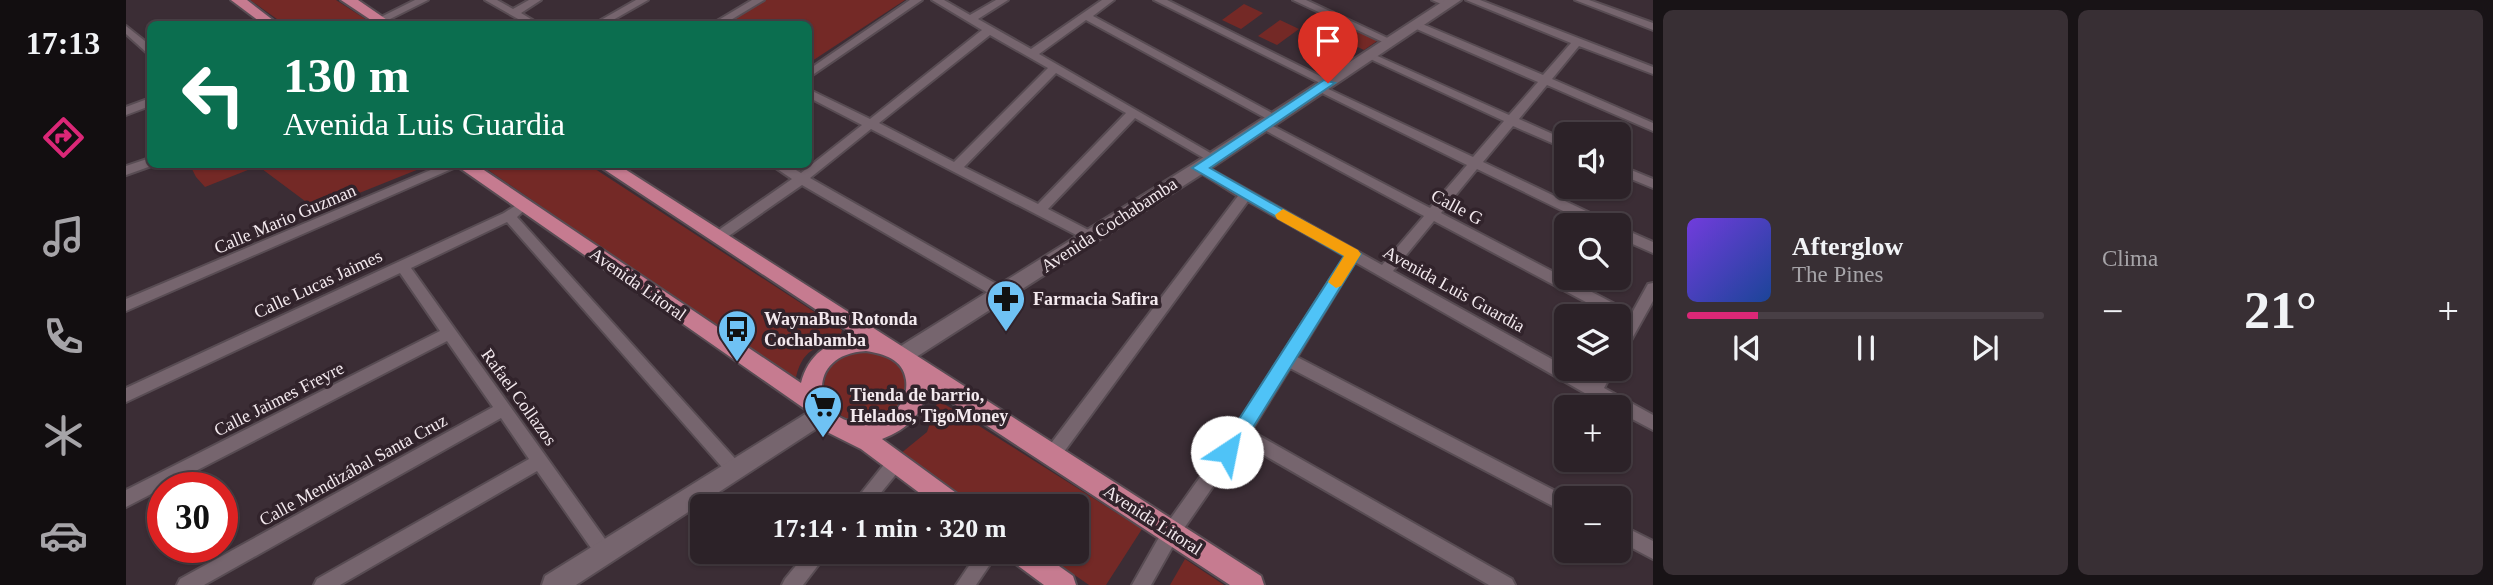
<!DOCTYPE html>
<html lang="es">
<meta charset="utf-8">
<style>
body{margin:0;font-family:Georgia,serif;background:#382f34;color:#f1f3f6;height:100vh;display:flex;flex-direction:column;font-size:26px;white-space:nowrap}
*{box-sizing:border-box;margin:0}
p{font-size:23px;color:#a6a4a8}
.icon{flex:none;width:38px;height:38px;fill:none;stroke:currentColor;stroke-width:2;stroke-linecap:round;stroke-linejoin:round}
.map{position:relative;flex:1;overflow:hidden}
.side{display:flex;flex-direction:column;gap:10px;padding:10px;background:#181316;width:840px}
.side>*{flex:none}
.hud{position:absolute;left:21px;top:21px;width:665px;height:147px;border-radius:10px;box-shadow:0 2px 5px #0004,0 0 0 2px #483f45;background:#0b6e4f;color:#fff;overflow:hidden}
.controls{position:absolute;left:1428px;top:122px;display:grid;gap:14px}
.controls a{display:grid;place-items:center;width:77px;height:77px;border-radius:10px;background:#2c2228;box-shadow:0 2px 5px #0004,0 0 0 2px #483f45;font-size:35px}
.speed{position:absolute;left:21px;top:472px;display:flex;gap:14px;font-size:35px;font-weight:700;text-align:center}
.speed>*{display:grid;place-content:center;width:91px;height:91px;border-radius:50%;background:#2c2228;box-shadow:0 2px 5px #0004,0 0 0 2px #483f45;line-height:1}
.speed .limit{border:10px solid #d22;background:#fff;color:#111}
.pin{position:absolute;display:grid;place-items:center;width:60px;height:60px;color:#fff;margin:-72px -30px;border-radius:50% 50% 50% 0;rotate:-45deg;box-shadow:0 0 7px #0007}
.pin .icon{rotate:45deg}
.me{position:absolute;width:77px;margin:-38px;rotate:34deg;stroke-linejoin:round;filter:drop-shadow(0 0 5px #0008)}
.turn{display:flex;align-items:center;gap:24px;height:147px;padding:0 21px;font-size:32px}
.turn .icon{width:91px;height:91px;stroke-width:2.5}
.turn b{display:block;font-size:49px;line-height:60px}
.big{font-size:52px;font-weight:700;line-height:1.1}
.side .card{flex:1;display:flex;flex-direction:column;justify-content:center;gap:10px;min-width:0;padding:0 24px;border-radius:10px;background:#382f34}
.song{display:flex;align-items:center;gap:21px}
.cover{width:84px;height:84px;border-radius:10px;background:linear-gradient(135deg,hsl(260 70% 55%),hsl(220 70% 35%))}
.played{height:7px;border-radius:4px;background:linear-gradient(90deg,#db2777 20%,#483f45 20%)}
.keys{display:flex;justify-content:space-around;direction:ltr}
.heat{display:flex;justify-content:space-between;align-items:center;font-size:38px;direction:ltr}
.side .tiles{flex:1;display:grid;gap:10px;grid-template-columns:repeat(2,1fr)}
.trip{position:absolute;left:564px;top:494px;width:399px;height:70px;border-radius:10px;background:#2c2228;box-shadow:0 2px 5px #0004,0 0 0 2px #483f45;font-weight:700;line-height:70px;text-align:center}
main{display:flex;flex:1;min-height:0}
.menu{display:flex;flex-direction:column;width:126px;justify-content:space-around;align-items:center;background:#120e10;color:#a6a4a8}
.menu .icon{width:49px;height:49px}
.menu .on{color:#db2777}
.menu b{font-size:32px;color:#f1f3f6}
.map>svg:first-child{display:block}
</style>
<main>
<nav class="menu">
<b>17:13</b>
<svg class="icon on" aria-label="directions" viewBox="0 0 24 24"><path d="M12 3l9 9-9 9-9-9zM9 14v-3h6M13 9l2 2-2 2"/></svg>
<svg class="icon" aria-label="music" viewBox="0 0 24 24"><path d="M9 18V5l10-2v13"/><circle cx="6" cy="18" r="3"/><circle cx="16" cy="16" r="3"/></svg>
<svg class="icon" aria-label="phone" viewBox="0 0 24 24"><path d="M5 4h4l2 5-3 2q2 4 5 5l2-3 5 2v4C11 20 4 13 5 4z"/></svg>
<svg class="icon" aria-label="climate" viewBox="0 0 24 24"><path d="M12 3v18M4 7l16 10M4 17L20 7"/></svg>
<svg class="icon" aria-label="car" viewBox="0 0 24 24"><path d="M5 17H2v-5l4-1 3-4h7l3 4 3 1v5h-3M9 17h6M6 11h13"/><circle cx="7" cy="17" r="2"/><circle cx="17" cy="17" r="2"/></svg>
</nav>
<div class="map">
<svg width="1527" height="585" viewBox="0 0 1527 585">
<rect width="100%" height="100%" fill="#3b2d35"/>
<!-- green -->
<g fill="#742926">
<polygon points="124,0 210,0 247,24 158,24"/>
<polygon points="639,0 779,0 683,63 682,24 598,24"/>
<polygon points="1118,4 1137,13 1115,29 1096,20"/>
<polygon points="1192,14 1250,39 1251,41 1238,50 1221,42 1216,46 1176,28"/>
<polygon points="1154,20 1173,29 1151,45 1132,36"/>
<polygon points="64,165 303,165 191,210 132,166 79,187 70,177"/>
<path d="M355,165H463L716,330L715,334C695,350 678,344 670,377L665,378Z"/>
<path d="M739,350C762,353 777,362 782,385C779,400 772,412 757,418C700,440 668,361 739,350Z"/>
<polygon points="812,400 1016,529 980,585 963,585 914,551 950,551 950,506 849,506 774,454 801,432"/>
<polygon points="1059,559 1098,585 1044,585"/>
</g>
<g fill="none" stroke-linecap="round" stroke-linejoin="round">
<defs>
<g id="minor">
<polygon points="289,0 302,0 258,22 250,22 249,20"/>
<polygon points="359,0 371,0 387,9 403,0 415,0 395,13 413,24 401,24"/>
<polygon points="510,0 522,0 480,24 468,24"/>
<polygon points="626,0 638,0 598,24 586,24"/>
<polygon points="784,0 796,0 682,78 682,70"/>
<path d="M806,0H818L844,15L870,0H882L852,19L905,49L976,0H988L967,16L1155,118L1149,122L1145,121L960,20L913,54L1093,158L1087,162L1083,161L1009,118L922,209L970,234L972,237L970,240H960L745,129L684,178L881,290L883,294L881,298H871L676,185L597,240H587L585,237L587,234L666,179L644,164H660L675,173L736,125L682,97V89L744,119L856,30ZM864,35L922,68L828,162L753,123ZM930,73L1000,113L912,204L838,167Z"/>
<polygon points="1028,0 1041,0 1208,83 1202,86 1198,85"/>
<polygon points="1167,0 1180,0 1270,42 1265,45 1261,44"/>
<polygon points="1306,0 1320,0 1327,4 1322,7"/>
<polygon points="1340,0 1354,0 1527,67 1527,74 1453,46 1426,79 1527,123 1527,131 1421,85 1393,119 1440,140 1440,149 1387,126 1357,162 1485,223 1486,226 1468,226 1351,169 1315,213 1506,313 1522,284 1527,283 1527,301 1498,353 1493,355 1493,336 1500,323 1493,319 1493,317 1488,317 1308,221 1267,271 1440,367 1440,369 1445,369 1466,381 1473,369 1488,369 1478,388 1527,415 1527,430 1493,412 1493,408 1486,408 1464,396 1229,262 1171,357 1445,499 1440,499 1440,513 1164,368 1125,431 1386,579 1389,585 1363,585 1117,443 1052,537 1025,585 1006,585 1040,525 1109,428 1219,256 1122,201 932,460 926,462 920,460 918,455 920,450 1112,196 1067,168 1069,165 1077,165 1256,265 1298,216 1131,126 1137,122 1141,123 1304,208 1341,165 1188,89 1194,85 1198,87 1347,157 1378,121 1238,56 1239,54 1247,54 1383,115 1412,82 1286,27 1286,23 1294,23 1417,75 1445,43"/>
<polygon points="1449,0 1463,0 1527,23 1527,30"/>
<polygon points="0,26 24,45 24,53 20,52 0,34"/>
<polygon points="24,98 24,106 0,115 0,107"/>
<polygon points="24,158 24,164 28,165 0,175 0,166"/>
<polygon points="319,164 337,164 0,311 0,299"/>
<polygon points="1493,165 1527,179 1527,188 1493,174"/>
<polygon points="398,200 404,205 391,217 614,464 616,469 614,474 608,476 602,474 381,222 285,268 484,546 487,552 484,558 478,561 472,558 411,471 214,585 188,585 191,579 403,459 375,418 78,585 51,585 54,579 367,407 321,341 0,507 0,490 314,331 274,273 0,402 0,388 378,213"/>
<polygon points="1493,227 1527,242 1527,253 1493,238"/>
<polygon points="770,455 776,457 778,462 776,467 744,506 725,506 764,457"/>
<polygon points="1493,524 1527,541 1527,559 1493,541"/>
<polygon points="682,551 703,551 677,585 656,585 659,579"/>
<polygon points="853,551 873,551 850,585 830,585"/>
</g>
<g id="secondary">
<polygon points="1319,0 1335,0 1079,172 784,361 777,363 770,361 767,355 770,349 1067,164"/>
<polygon points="694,405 702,407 705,414 702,421 450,585 416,585 419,576"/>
</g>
<g id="primary">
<polygon points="105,0 121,0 152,24 137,24"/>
<polygon points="215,0 232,0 267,24 251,24"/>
<path d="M328,164H349L675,383C682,355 702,341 730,336L470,164H491L1135,576L1138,585H1104L802,387C797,414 782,429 756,439L837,498L841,506H811L735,449L697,430L679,409ZM740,351C758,354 777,359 780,380C782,395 775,409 762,415C694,449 666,355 740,351Z"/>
<polygon points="880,551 912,551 947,576 950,585 918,585 883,559"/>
</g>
</defs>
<!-- minor casing -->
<use href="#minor" stroke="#584c53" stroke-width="4"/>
<!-- secondary casing -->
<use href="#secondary" stroke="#584c53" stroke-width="4"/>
<!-- primary casing -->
<use href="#primary" stroke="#584c53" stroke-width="4"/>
<!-- minor -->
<use href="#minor" fill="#76656e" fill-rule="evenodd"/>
<!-- secondary -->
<use href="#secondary" fill="#76656e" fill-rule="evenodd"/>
<!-- primary -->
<use href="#primary" fill="#c67b90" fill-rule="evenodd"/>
</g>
<!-- route -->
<polygon fill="#4fc3f7" stroke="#337fa1" stroke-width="2" points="1198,80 1209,83 1084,168 1235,254 1108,458 1101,461 1095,458 1092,452 1095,447 1218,256 1066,168"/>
<!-- slow -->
<polygon fill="#f59e0b" points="1157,209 1232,250 1235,254 1215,286 1210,288 1202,282 1218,256 1151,219 1149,215"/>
<!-- icons -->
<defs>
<symbol id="pharmacy-pin" viewBox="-11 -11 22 30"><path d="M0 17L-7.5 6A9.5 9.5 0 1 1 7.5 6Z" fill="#6fc2f4" stroke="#31232b"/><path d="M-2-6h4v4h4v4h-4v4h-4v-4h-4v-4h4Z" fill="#111"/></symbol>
<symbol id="bus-pin" viewBox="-11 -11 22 30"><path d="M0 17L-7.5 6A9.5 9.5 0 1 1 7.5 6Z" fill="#6fc2f4" stroke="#31232b"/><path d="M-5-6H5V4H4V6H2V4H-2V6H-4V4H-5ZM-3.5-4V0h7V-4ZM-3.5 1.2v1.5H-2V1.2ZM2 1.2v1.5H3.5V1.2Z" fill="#111"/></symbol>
<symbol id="supermarket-pin" viewBox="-11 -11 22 30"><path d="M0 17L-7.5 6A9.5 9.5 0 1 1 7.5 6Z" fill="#6fc2f4" stroke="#31232b"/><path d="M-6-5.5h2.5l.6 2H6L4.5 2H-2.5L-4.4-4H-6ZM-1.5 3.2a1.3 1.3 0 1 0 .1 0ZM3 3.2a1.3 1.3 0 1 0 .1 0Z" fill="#111"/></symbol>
</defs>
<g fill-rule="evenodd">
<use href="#pharmacy-pin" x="858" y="277" width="44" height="60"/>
<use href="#bus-pin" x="589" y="307" width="44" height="60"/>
<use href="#supermarket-pin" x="675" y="383" width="44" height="60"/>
</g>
<g text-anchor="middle" stroke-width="7" stroke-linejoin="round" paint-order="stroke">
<!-- street labels -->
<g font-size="18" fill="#f3e9ee" stroke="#31232b">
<text transform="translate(1331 207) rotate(28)" y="6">Calle G</text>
<text transform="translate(159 219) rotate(-23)" y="6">Calle Mario Guzman</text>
<text transform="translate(983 225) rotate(-33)" y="6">Avenida Cochabamba</text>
<text transform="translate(192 284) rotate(-25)" y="6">Calle Lucas Jaimes</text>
<text transform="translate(512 284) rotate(35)" y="6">Avenida Litoral</text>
<text transform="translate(1328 289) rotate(29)" y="6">Avenida Luis Guardia</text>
<text transform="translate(393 397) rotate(54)" y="6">Rafael Collazos</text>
<text transform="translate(153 399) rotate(-27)" y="6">Calle Jaimes Freyre</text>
<text transform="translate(227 470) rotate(-29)" y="6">Calle Mendizábal Santa Cruz</text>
<text transform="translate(1027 520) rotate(33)" y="6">Avenida Litoral</text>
</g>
<!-- poi labels -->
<g font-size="18" font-weight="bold" fill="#f3e9ee" stroke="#31232b" text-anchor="start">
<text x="907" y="305">Farmacia Safira</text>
<text x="638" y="325">WaynaBus Rotonda<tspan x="638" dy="21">Cochabamba</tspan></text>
<text x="724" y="401">Tienda de barrio,<tspan x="724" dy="21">Helados, TigoMoney</tspan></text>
</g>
</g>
</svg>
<div class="controls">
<a><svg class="icon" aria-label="sound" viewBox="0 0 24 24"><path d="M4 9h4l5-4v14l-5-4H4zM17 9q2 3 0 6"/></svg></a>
<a><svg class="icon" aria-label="search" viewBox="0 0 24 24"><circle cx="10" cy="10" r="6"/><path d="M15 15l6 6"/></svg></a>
<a><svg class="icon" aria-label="layers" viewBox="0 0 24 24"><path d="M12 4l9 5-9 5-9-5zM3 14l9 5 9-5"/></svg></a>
<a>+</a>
<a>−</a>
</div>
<div class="speed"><div class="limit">30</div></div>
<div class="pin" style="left:1202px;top:83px;background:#d93025"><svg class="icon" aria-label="arrive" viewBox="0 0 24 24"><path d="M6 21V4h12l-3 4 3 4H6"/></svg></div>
<svg class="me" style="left:1101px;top:452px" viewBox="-20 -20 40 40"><circle r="19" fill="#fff"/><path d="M0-13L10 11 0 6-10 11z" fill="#4fc3f7"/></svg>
<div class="trip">17:14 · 1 min · 320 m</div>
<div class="hud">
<div class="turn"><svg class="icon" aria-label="left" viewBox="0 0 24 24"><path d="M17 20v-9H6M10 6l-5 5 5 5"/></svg><div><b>130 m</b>Avenida Luis Guardia</div></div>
</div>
</div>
<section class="side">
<div class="tiles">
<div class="card">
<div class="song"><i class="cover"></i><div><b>Afterglow</b><p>The Pines</p></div></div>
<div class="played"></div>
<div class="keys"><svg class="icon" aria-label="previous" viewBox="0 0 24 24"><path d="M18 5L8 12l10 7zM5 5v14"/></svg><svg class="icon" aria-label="pause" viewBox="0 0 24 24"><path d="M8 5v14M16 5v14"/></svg><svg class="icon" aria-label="next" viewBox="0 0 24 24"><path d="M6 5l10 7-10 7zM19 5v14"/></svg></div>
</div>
<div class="card"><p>Clima</p>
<div class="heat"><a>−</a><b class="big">21°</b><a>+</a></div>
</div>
</div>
</section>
</main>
